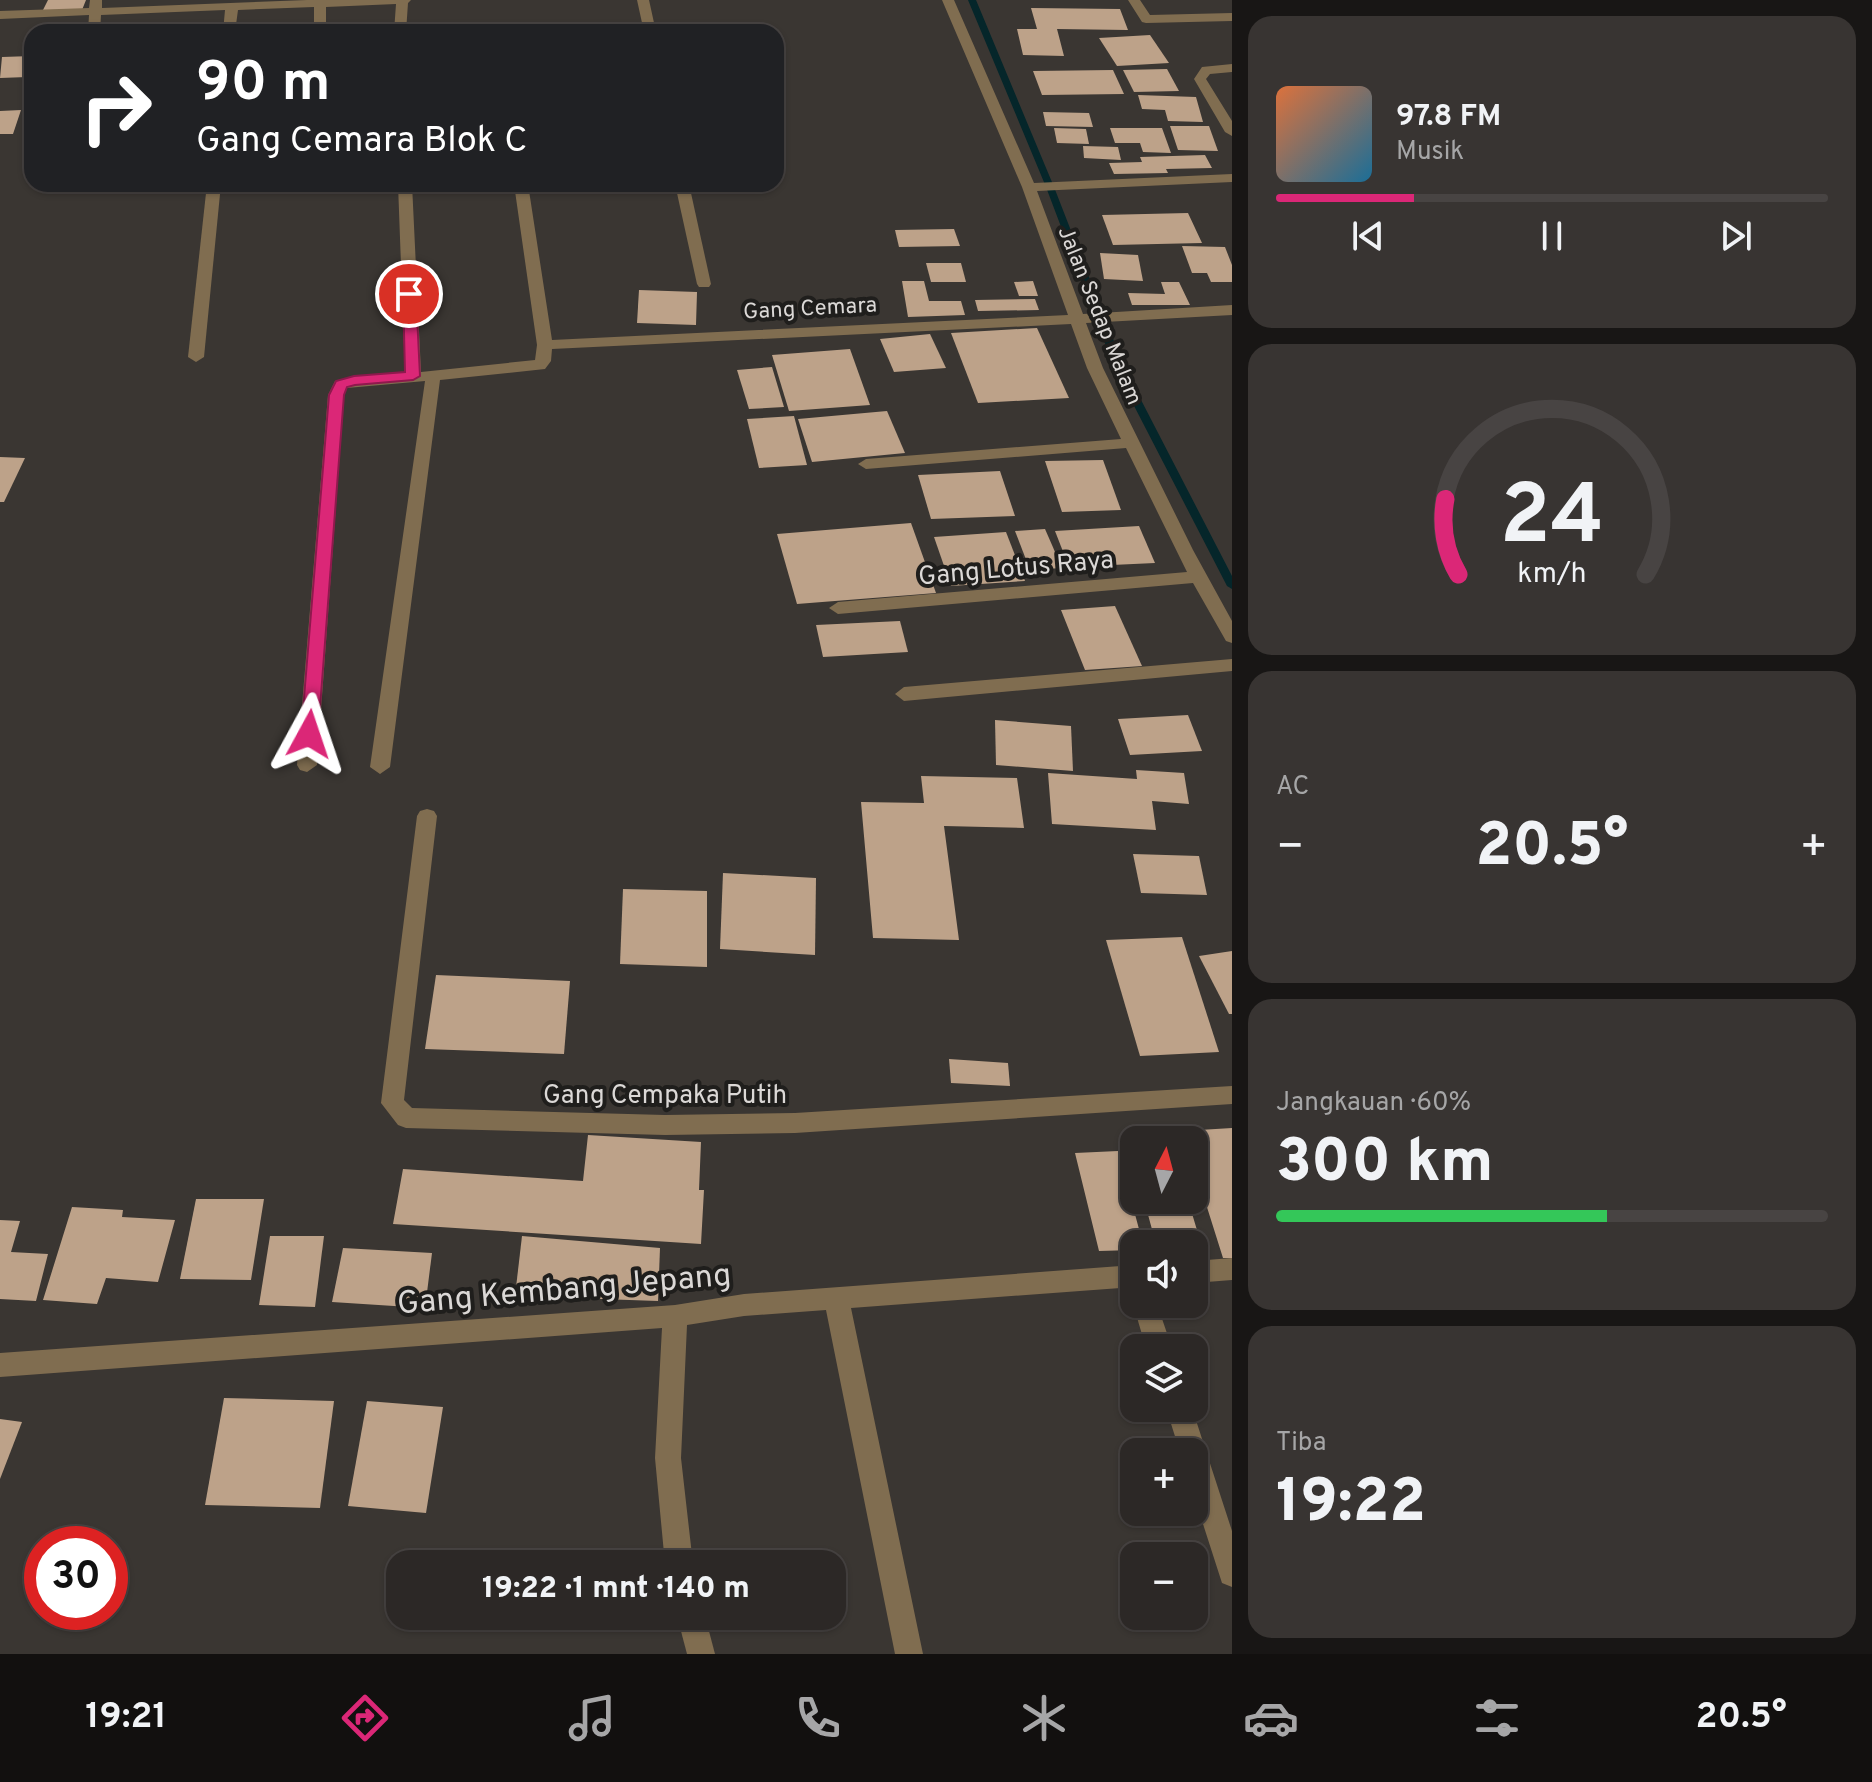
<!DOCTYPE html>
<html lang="id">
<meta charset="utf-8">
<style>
body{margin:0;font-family:Overpass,sans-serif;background:#383432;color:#f1f3f6;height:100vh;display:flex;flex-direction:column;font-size:30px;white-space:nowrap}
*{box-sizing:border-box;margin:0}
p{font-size:26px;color:#a6a6a7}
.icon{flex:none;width:44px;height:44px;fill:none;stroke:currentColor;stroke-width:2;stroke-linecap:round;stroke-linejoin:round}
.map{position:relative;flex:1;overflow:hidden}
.details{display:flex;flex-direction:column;gap:16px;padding:16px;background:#181615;width:640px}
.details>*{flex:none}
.guide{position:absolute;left:24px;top:24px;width:760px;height:168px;border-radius:24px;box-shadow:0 2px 6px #0004,0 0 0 2px #484443;background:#202124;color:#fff;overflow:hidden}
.needle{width:52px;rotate:6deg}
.tools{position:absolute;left:1120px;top:1126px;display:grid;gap:16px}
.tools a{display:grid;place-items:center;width:88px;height:88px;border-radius:16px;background:#2c2826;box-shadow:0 2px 6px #0004,0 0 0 2px #484443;font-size:40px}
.speed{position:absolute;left:24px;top:1526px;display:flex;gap:16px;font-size:40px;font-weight:700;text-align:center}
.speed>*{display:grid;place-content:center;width:104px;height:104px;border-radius:50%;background:#2c2826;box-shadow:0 2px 6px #0004,0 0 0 2px #484443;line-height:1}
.speed .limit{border:12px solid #d22;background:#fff;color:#111}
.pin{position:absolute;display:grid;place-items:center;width:68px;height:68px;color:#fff;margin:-34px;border:4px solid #fff;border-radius:50%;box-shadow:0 2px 8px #0007}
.me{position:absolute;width:88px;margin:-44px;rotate:5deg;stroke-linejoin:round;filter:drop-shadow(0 0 6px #0008)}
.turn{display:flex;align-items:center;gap:28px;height:168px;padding:0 40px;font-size:36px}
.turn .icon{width:104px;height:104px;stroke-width:2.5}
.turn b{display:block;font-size:56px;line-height:68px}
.big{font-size:60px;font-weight:800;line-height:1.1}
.details .widget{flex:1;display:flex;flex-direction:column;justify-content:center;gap:12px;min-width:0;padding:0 28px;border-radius:24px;background:#383432}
.details .dial{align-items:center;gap:0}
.dial svg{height:208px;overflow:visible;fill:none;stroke:#484443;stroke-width:7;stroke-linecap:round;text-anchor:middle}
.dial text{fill:#f1f3f6;stroke:none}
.song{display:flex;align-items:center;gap:24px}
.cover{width:96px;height:96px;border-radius:12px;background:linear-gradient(135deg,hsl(20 70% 55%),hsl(200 70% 35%))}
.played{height:8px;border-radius:4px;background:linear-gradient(90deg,#db2777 25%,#484443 25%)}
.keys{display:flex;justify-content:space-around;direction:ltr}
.heat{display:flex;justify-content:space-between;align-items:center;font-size:44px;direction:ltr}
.charge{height:12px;border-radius:6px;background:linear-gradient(90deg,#34c759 60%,#484443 0)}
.trip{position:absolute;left:386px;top:1550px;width:460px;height:80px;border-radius:24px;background:#2c2826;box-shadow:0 2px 6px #0004,0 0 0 2px #484443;font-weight:800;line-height:80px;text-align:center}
.tab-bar{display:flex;height:128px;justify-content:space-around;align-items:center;background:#12100f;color:#a6a6a7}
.tab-bar .icon{width:56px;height:56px}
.tab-bar .selected{color:#db2777}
.tab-bar b{font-size:36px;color:#f1f3f6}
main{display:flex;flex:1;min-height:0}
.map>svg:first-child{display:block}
</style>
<main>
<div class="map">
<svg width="1232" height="1654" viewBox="0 0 1232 1654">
<rect width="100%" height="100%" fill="#3a3632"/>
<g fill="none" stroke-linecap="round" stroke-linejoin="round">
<!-- stream -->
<polygon fill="#05262a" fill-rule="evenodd" points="968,0 976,0 1054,187 1124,367 1232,576 1232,589 1227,586 1114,367 1046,187"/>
</g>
<!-- building -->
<g fill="#bda289">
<polygon points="48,0 86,0 82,10 43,10"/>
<polygon points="1031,8 1120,9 1128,30 1057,29 1064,56 1023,55 1017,29 1037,29"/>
<polygon points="1150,35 1169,63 1117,66 1099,38"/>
<polygon points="32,56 27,77 0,78 2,57"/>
<polygon points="1167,69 1179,91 1134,92 1123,70"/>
<polygon points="1113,70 1124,94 1042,95 1033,71"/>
<polygon points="1138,95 1196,97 1203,122 1168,121 1165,110 1142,109"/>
<polygon points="21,110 13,134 0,134 0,111"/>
<polygon points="1043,112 1089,113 1093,127 1046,126"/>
<polygon points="1170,126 1209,126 1218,151 1178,150"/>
<polygon points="1054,128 1086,129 1089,144 1057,143"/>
<polygon points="1110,128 1162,128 1171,153 1143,152 1140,143 1115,143"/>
<polygon points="1083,146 1118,147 1121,160 1084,158"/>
<polygon points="1205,155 1212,168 1166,169 1168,173 1114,174 1109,163 1142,162 1140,157"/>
<polygon points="1188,213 1202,243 1113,245 1102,215"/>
<polygon points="954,229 960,246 899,247 895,230"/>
<polygon points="1182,246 1225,247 1232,265 1232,282 1211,282 1207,273 1192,273"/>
<polygon points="1100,253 1138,255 1143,281 1104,279"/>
<polygon points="926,263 961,263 966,282 931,282"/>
<polygon points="902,281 924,281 929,301 961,301 965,315 908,317"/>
<polygon points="1033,281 1038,296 1019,296 1014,282"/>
<polygon points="1161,282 1179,282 1190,305 1132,305 1128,293 1165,294"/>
<polygon points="639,290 697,292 696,325 637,323"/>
<polygon points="1035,299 1039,310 978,311 975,300"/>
<polygon points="1037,328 1069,398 978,403 951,333"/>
<polygon points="930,334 946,368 894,372 880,339"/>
<polygon points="850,349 870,405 789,411 772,355"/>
<polygon points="772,367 784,407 749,409 737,370"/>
<polygon points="887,411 905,453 812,462 798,419"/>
<polygon points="794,416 807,465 759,468 747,419"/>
<polygon points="0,457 25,458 4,502 0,502"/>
<polygon points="1103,460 1121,510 1062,512 1045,461"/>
<polygon points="1000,471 1015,516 931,519 918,475"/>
<polygon points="911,523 936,593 797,604 777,534"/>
<polygon points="1139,526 1155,563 1069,567 1055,531"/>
<polygon points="1045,529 1062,568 1030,570 1015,531"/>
<polygon points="1006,532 1025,581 951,586 934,537"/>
<polygon points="1115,606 1142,666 1085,670 1061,610"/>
<polygon points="900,621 908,652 823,657 816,625"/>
<polygon points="1188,715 1202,751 1130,755 1118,719"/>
<polygon points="995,720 1071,726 1073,771 996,765"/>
<polygon points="1136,770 1184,773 1189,804 1152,801 1156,830 1052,824 1048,773 1137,779"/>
<polygon points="921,776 1017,778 1024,828 944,826 959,940 873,938 861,802 924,803"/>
<polygon points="1133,854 1199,856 1207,895 1141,893"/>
<polygon points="723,873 816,878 815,955 720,949"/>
<polygon points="623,889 707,891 707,967 620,964"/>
<polygon points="1182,937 1219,1052 1140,1056 1106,940"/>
<polygon points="1232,951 1232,1014 1229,1014 1199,956"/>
<polygon points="436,975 570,981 564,1054 425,1049"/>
<polygon points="949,1059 1008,1063 1010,1086 951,1083"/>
<polygon points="1232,1128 1232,1258 1223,1258 1194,1166 1194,1140 1186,1140 1183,1131"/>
<polygon points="588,1135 701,1142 699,1190 704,1190 701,1244 393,1224 403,1169 583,1181"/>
<polygon points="1118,1151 1143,1244 1134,1244 1134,1250 1099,1251 1075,1153"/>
<polygon points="196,1199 264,1199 251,1280 180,1279"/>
<polygon points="1144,1200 1188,1200 1205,1257 1194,1257 1194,1244 1156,1244"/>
<polygon points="72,1207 123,1210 122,1217 175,1220 158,1282 106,1278 97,1304 43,1300"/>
<polygon points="0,1220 20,1221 11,1252 48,1254 36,1301 0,1299"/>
<polygon points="270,1236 324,1236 315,1307 259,1305"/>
<polygon points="522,1236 660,1248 658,1301 515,1296"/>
<polygon points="343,1248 432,1253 425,1308 332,1302"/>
<polygon points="224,1398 334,1401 320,1508 205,1505"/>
<polygon points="367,1401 443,1407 426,1513 348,1506"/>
<polygon points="0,1419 22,1422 0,1479"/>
</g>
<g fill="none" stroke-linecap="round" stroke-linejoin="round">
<!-- minor -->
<g fill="#806d50" fill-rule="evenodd">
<polygon points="90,0 102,0 102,8 307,0 411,0 408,3 406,32 394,32 396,4 326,7 326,32 314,32 314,7 238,10 235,32 223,32 225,10 101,15 100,32 88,32 89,15 0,19 0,11 89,8"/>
<polygon points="637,0 649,0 656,32 644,32"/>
<polygon points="942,0 954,0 1034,183 1232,174 1232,182 1037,191 1083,314 1232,305 1232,315 1086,323 1103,368 1193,550 1232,621 1232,643 1226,641 1193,583 838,614 829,608 838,602 1187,572 1126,448 866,469 858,464 866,459 1121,439 1087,368 1071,324 552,349 551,361 545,369 440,380 390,767 380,774 370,767 425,381 347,388 344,395 317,765 307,772 300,770 297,765 328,395 335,381 405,373 398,184 412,184 421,372 535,360 537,345 514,184 528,184 552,340 1068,315 1022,187"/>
<polygon points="1128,0 1140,0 1150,15 1232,13 1232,21 1146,23 1142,22"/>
<polygon points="1232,64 1232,72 1210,74 1206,79 1232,121 1232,136 1225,132 1194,79 1202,67"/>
<polygon points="207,184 221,184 204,357 196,362 188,357"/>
<polygon points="675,184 689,184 711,284 709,287 699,287 697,284"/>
<polygon points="1232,659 1232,671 904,701 895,694 904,687"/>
<polygon points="427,809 434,811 437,816 404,1100 412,1108 665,1115 795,1113 1232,1086 1232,1104 795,1133 665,1135 406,1128 398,1125 381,1103 417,816 420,811"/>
<polygon points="1232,1258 1232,1280 1194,1283 1194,1261"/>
<polygon points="1134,1265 1134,1287 851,1308 923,1654 895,1654 826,1310 744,1316 687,1325 681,1458 693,1564 665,1564 655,1458 662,1328 0,1377 0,1353 675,1305 744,1294"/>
<polygon points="1134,1301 1134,1304 1157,1304 1172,1348 1146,1348 1133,1304"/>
<polygon points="1166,1408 1192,1408 1232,1531 1232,1587 1222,1583 1194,1496 1194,1452 1180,1452"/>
<polygon points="677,1616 705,1616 715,1654 687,1654"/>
</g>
</g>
<!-- route -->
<polygon fill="#db2777" stroke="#8e194d" stroke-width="2" points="409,290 416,294 420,376 413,380 355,385 347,387 344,395 318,734 309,740 301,734 329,395 336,381 354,376 405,372 403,294"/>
<g text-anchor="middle" stroke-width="8" stroke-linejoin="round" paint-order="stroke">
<!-- far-street labels -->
<g font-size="22" fill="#dbd8d6" stroke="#1f1e1c">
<text transform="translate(810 307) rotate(-3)" y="8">Gang Cemara</text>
<text transform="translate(1101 315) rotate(68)" y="8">Jalan Sedap Malam</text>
</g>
<!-- street labels -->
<g font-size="26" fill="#dbd8d6" stroke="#1f1e1c">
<text transform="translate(1016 567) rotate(-5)" y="9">Gang Lotus Raya</text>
<text x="665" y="1103">Gang Cempaka Putih</text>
</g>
<!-- near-street labels -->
<g font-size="32" fill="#dbd8d6" stroke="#1f1e1c">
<text transform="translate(564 1288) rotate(-5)" y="11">Gang Kembang Jepang</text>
</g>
</g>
</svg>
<div class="tools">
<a><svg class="needle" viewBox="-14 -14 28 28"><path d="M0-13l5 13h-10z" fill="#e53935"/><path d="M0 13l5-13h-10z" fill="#a6a6a7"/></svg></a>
<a><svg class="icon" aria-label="sound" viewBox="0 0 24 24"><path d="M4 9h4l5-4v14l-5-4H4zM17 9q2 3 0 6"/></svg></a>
<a><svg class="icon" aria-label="layers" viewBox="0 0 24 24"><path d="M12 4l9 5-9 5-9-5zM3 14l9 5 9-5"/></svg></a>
<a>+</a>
<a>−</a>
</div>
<div class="speed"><div class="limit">30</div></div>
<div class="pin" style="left:409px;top:294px;background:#d93025"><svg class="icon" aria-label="arrive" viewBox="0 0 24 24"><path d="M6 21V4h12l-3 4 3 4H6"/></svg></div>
<svg class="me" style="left:309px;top:734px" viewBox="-20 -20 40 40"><path d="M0-17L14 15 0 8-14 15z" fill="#db2777" stroke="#fff" stroke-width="4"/></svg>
<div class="trip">19:22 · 1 mnt · 140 m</div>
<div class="guide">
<div class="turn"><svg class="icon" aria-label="right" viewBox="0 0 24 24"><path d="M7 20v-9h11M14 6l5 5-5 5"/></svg><div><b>90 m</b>Gang Cemara Blok C</div></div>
</div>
</div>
<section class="details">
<div class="widget">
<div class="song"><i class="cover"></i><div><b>97.8 FM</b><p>Musik</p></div></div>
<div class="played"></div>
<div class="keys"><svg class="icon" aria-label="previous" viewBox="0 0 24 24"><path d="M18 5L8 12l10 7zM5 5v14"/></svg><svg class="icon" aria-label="pause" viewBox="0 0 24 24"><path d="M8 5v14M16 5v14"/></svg><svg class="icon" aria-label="next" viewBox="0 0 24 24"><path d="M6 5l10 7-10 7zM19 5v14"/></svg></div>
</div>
<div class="widget dial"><svg viewBox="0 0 100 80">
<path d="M14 69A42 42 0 1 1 86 69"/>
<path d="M14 69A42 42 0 0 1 9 40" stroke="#db2777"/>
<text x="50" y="56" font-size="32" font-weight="700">24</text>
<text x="50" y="72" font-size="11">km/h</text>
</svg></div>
<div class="widget"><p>AC</p>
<div class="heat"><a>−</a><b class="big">20.5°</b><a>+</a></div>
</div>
<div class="widget"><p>Jangkauan · 60%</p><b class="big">300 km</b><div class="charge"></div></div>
<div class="widget"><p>Tiba</p><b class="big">19:22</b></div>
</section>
</main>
<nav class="tab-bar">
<b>19:21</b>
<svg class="icon selected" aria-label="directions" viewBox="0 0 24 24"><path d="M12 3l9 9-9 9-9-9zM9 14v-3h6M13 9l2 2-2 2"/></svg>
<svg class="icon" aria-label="music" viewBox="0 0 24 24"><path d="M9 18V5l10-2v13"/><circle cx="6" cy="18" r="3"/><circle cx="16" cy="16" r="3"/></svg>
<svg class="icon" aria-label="phone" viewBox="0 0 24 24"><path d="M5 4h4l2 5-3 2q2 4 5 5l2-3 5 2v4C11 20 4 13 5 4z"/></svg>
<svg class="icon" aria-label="climate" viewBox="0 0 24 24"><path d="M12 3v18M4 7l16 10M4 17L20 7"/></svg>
<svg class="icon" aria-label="car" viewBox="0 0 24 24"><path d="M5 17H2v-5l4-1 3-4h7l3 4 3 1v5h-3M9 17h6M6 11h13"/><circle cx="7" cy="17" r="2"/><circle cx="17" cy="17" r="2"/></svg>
<svg class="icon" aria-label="filters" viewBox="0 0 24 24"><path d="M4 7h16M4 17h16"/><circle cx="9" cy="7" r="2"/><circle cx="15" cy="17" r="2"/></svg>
<b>20.5°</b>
</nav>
